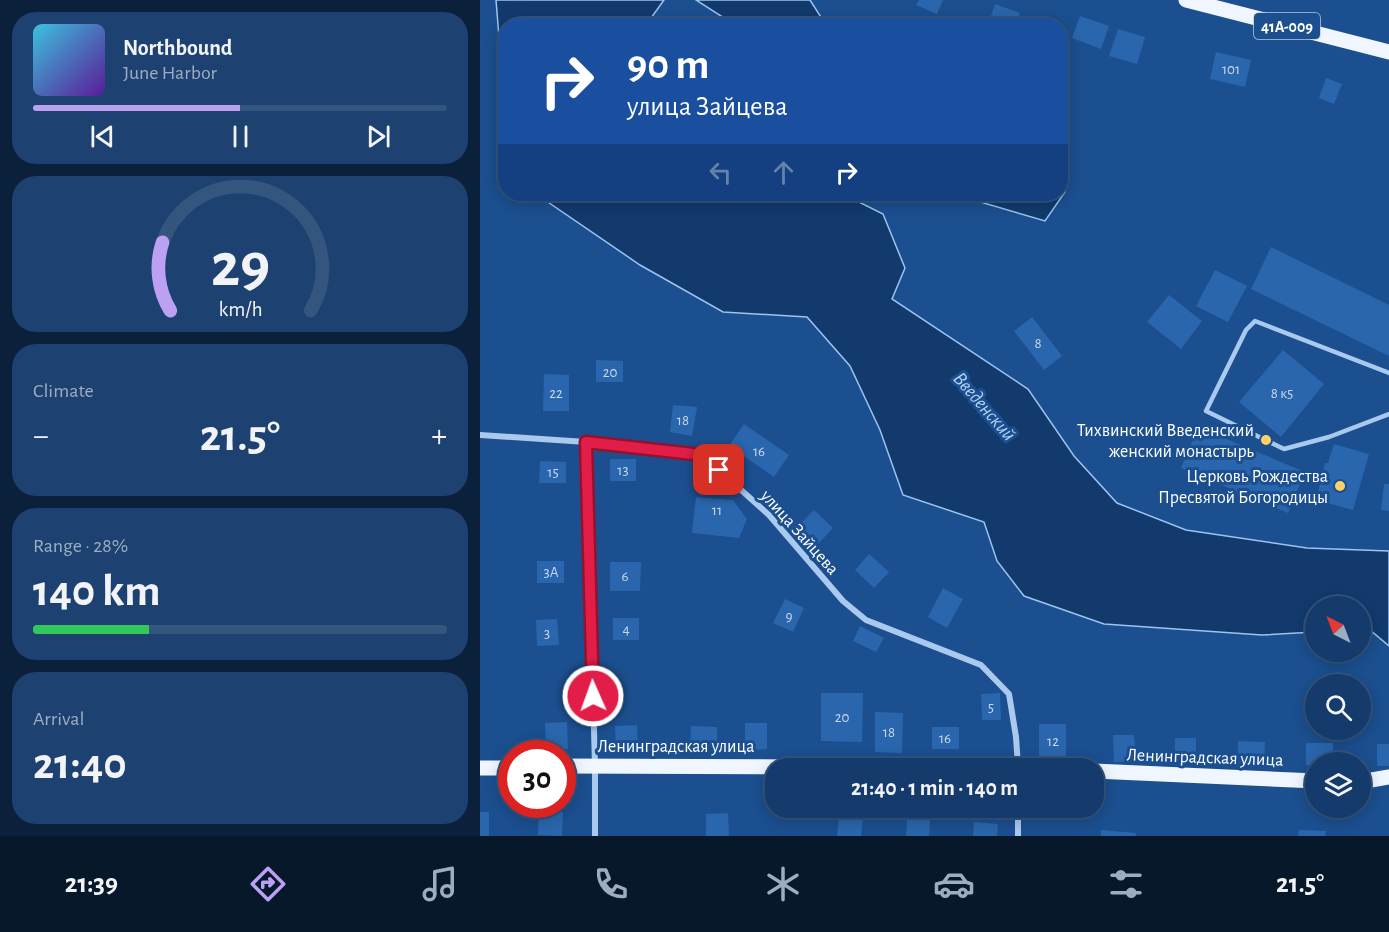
<!DOCTYPE html>
<meta charset="utf-8">
<style>
body{margin:0;font-family:"Alegreya Sans",sans-serif;background:#1d4271;color:#f1f3f6;height:100vh;display:flex;flex-direction:column;font-size:22px;white-space:nowrap}
*{box-sizing:border-box;margin:0}
p{font-size:20px;color:#9dadc1}
.icon{flex:none;width:33px;height:33px;fill:none;stroke:currentColor;stroke-width:2;stroke-linecap:round;stroke-linejoin:round}
.map{position:relative;flex:1;overflow:hidden}
.details{display:flex;flex-direction:column;gap:12px;padding:12px;background:#0b203b;width:480px}
.details>*{flex:none}
.banner{position:absolute;left:18px;top:18px;width:570px;height:183px;border-radius:24px;box-shadow:0 3px 15px #0003,0 0 0 2px #33557e;background:#1a4fa0;color:#fff;overflow:hidden}
.needle{width:39px;rotate:318deg}
.fabs{position:absolute;left:825px;top:596px;display:grid;gap:12px}
.fabs a{display:grid;place-items:center;width:66px;height:66px;border-radius:50%;background:#143b6b;box-shadow:0 3px 15px #0003,0 0 0 2px #33557e;font-size:30px}
.speed{position:absolute;left:18px;top:740px;display:flex;gap:12px;font-size:30px;font-weight:700;text-align:center}
.speed>*{display:grid;place-content:center;width:78px;height:78px;border-radius:50%;background:#143b6b;box-shadow:0 3px 15px #0003,0 0 0 2px #33557e;line-height:1}
.speed .limit{border:9px solid #d22;background:#fff;color:#111}
.pin{position:absolute;display:grid;place-items:center;width:51px;height:51px;color:#fff;margin:-26px;border-radius:12px;box-shadow:0 3px 9px #0006}
.me{position:absolute;width:66px;margin:-33px;rotate:358deg;stroke-linejoin:round;filter:drop-shadow(0 0 4px #0008)}
.turn{display:flex;align-items:center;gap:21px;height:126px;padding:0 30px;font-size:27px}
.turn .icon{width:78px;height:78px;stroke-width:2.5}
.turn b{display:block;font-size:42px;line-height:51px}
.lanes{display:flex;align-items:center;height:57px;padding:0 30px;background:#0003;justify-content:center;gap:30px;direction:ltr}
.lanes .off{opacity:.35}
.big{font-size:45px;font-weight:700;line-height:1.1}
.details .tile{flex:1;display:flex;flex-direction:column;justify-content:center;gap:9px;min-width:0;padding:0 21px;border-radius:24px;background:#1d4271}
.details .dial{align-items:center;gap:0}
.dial svg{height:156px;overflow:visible;fill:none;stroke:#33557e;stroke-width:7;stroke-linecap:round;text-anchor:middle}
.dial text{fill:#f1f3f6;stroke:none}
.song{display:flex;align-items:center;gap:18px}
.cover{width:72px;height:72px;border-radius:9px;background:linear-gradient(135deg,hsl(190 70% 55%),hsl(270 70% 35%))}
.played{height:6px;border-radius:3px;background:linear-gradient(90deg,#bca0f2 50%,#33557e 50%)}
.keys{display:flex;justify-content:space-around;direction:ltr}
.heat{display:flex;justify-content:space-between;align-items:center;font-size:33px;direction:ltr}
.charge{height:9px;border-radius:4px;background:linear-gradient(90deg,#34c759 28%,#33557e 0)}
.trip{position:absolute;left:285px;top:758px;width:339px;height:60px;border-radius:24px;background:#143b6b;box-shadow:0 3px 15px #0003,0 0 0 2px #33557e;font-weight:700;line-height:60px;text-align:center}
.menu{display:flex;height:96px;justify-content:space-around;align-items:center;background:#08182b;color:#9dadc1}
.menu .icon{width:42px;height:42px}
.menu .selected{color:#bca0f2}
.menu b{font-size:27px;color:#f1f3f6}
main{display:flex;flex:1;min-height:0}
.map>svg:first-child{display:block}
</style>
<main>
<section class="details">
<div class="tile">
<div class="song"><i class="cover"></i><div><b>Northbound</b><p>June Harbor</p></div></div>
<div class="played"></div>
<div class="keys"><svg class="icon" aria-label="previous" viewBox="0 0 24 24"><path d="M18 5L8 12l10 7zM5 5v14"/></svg><svg class="icon" aria-label="pause" viewBox="0 0 24 24"><path d="M8 5v14M16 5v14"/></svg><svg class="icon" aria-label="next" viewBox="0 0 24 24"><path d="M6 5l10 7-10 7zM19 5v14"/></svg></div>
</div>
<div class="tile dial"><svg viewBox="0 0 100 80">
<path d="M14 69A42 42 0 1 1 86 69"/>
<path d="M14 69A42 42 0 0 1 10 34" stroke="#bca0f2"/>
<text x="50" y="56" font-size="32" font-weight="700">29</text>
<text x="50" y="72" font-size="11">km/h</text>
</svg></div>
<div class="tile"><p>Climate</p>
<div class="heat"><a>−</a><b class="big">21.5°</b><a>+</a></div>
</div>
<div class="tile"><p>Range · 28%</p><b class="big">140 km</b><div class="charge"></div></div>
<div class="tile"><p>Arrival</p><b class="big">21:40</b></div>
</section>
<div class="map">
<svg width="909" height="836" viewBox="0 0 909 836">
<rect width="100%" height="100%" fill="#1b4f8f"/>
<!-- water -->
<g fill="#123a6d" stroke="#9cc4f0" stroke-width="1.5">
<polygon points="16,0 184,0 166,25 26,26 25,112"/>
<polygon points="216,0 330,0 346,25 255,25"/>
<polygon points="581,189 585,192 565,221 473,194 580,194"/>
<polygon points="60,194 363,194 403,214 425,268 412,299 548,389 594,456 637,503 706,530 827,548 909,551 909,646 890,630 881,631 880,606 836,606 835,632 782,635 624,624 544,596 517,561 504,522 423,495 400,430 370,366 327,317 243,312 160,265 62,198"/>
</g>
<!-- building -->
<g fill="#2a66ad">
<polygon points="439,0 463,0 457,14 436,5"/>
<polygon points="515,4 540,13 535,26 508,25"/>
<polygon points="600,16 629,26 621,49 592,38"/>
<polygon points="638,29 665,37 657,64 629,56"/>
<polygon points="736,52 771,60 765,87 730,79"/>
<polygon points="846,78 862,84 854,104 839,98"/>
<polygon points="791,247 909,305 909,356 771,289"/>
<polygon points="735,270 767,286 748,322 716,306"/>
<polygon points="689,295 722,321 701,349 667,322"/>
<polygon points="552,317 582,356 564,370 534,331"/>
<polygon points="803,350 844,384 801,437 759,402"/>
<polygon points="116,360 143,361 143,382 116,382"/>
<polygon points="64,374 89,375 89,411 63,411"/>
<polygon points="193,405 217,407 212,436 190,432"/>
<polygon points="264,424 309,455 294,477 249,446"/>
<polygon points="718,427 825,472 808,513 701,468"/>
<polygon points="854,444 889,454 873,510 836,500 845,463 848,463"/>
<rect x="130" y="459" width="26" height="22"/>
<polygon points="60,461 86,462 86,483 59,483"/>
<polygon points="904,484 909,484 909,511 901,510"/>
<polygon points="216,497 253,500 267,519 259,538 212,533"/>
<polygon points="334,510 353,528 338,544 319,525"/>
<polygon points="389,554 409,572 394,588 375,570"/>
<rect x="57" y="561" width="27" height="22"/>
<polygon points="130,562 161,562 160,591 130,591"/>
<polygon points="463,588 483,599 467,628 448,617"/>
<polygon points="305,599 324,608 313,632 293,623"/>
<rect x="133" y="618" width="26" height="22"/>
<polygon points="77,619 79,645 57,646 56,620"/>
<polygon points="380,626 404,638 396,652 373,641"/>
<polygon points="341,693 383,693 382,742 341,741"/>
<polygon points="520,693 521,720 502,720 501,694"/>
<polygon points="395,712 423,713 422,753 395,752"/>
<polygon points="87,722 88,749 66,749 65,723"/>
<polygon points="265,723 287,723 287,749 265,750"/>
<rect x="559" y="724" width="27" height="35"/>
<polygon points="157,725 158,751 136,752 135,726"/>
<polygon points="211,726 237,727 237,748 210,748"/>
<rect x="452" y="727" width="27" height="22"/>
<polygon points="633,735 654,735 656,761 634,762"/>
<polygon points="695,738 716,738 716,764 695,765"/>
<polygon points="758,741 785,742 784,763 758,763"/>
<polygon points="826,743 853,743 853,762 836,762 836,765 826,765"/>
<rect x="897" y="744" width="12" height="22"/>
<polygon points="59,811 83,812 82,836 58,835"/>
<rect x="0" y="812" width="9" height="24"/>
<polygon points="248,813 249,836 226,836 226,814"/>
<polygon points="359,817 383,819 381,836 357,836"/>
<polygon points="427,819 450,820 449,836 426,836"/>
<polygon points="494,822 518,824 517,836 493,836"/>
<polygon points="621,830 656,833 656,836 621,836"/>
<polygon points="819,830 846,831 845,836 818,836"/>
</g>
<g fill="none" stroke-linecap="round" stroke-linejoin="round">
<!-- service -->
<polyline stroke="#a9c9ee" stroke-width="4.5" points="909,373 775,321 766,330 726,411 804,449 849,437 909,414"/>
<!-- minor -->
<g stroke="#a9c9ee" stroke-width="6">
<polyline points="0,435 106,442 222,455 289,515 363,601 386,620 501,665 529,694 536,737 538,766"/>
<polyline points="106,442 115,766 115,836"/>
<polyline points="538,807 538,836"/>
</g>
<!-- primary -->
<g stroke="#f0f6ff" stroke-width="15">
<polyline points="706,0 909,52"/>
<polyline points="82,766 561,768"/>
<polyline points="0,768 32,768"/>
<polyline points="614,771 836,781"/>
<polyline points="880,782 909,777"/>
</g>
</g>
<g fill="none" stroke-linecap="round" stroke-linejoin="round">
<defs>
<polyline id="route" points="113,696 106,442 222,455 239,470"/>
</defs>
<!-- route casing -->
<use href="#route" stroke="#92132f" stroke-width="15"/>
<!-- route -->
<use href="#route" stroke="#e11d48" stroke-width="10"/>
</g>
<!-- markers -->
<g fill="#ffd166" stroke="#1b4f8f" stroke-width="2">
<circle cx="786" cy="440" r="6"/>
<circle cx="860" cy="486" r="6"/>
</g>
<g text-anchor="middle" stroke-width="6" stroke-linejoin="round" paint-order="stroke">
<!-- number labels -->
<g font-size="15" fill="#cad9ea">
<text x="751" y="74">101</text>
<text x="558" y="348">8</text>
<text x="130" y="377">20</text>
<text x="76" y="398">22</text>
<text x="802" y="398">8 к5</text>
<text x="203" y="425">18</text>
<text x="279" y="456">16</text>
<text x="143" y="475">13</text>
<text x="73" y="477">15</text>
<text x="237" y="515">11</text>
<text x="71" y="577">3А</text>
<text x="145" y="581">6</text>
<text x="309" y="621">9</text>
<text x="146" y="634">4</text>
<text x="67" y="638">3</text>
<text x="511" y="712">5</text>
<text x="362" y="722">20</text>
<text x="409" y="737">18</text>
<text x="465" y="743">16</text>
<text x="573" y="746">12</text>
</g>
<!-- shield labels -->
<rect fill="#1b4f8f" stroke="#bbcadd" stroke-width="1.5" x="774" y="13" width="66" height="26" rx="4.5"/>
<g font-size="16" font-weight="bold" fill="#fff">
<text x="807" y="32">41А-009</text>
</g>
<!-- poi labels -->
<g font-size="18" fill="#fff" stroke="#1b4f8f" text-anchor="end">
<text x="774" y="436">Тихвинский Введенский<tspan x="774" dy="21">женский монастырь</tspan></text>
<text x="848" y="482">Церковь Рождества<tspan x="848" dy="21">Пресвятой Богородицы</tspan></text>
</g>
<!-- street labels -->
<g font-size="18" fill="#fff" stroke="#1b4f8f">
<text transform="translate(320 532) rotate(48)" y="6">улица Зайцева</text>
<text x="196" y="752">Ленинградская улица</text>
<text transform="translate(725 757) rotate(2)" y="6">Ленинградская улица</text>
</g>
<!-- water labels -->
<g font-size="20" font-style="italic" fill="#b5d3f5" stroke="#1b4f8f">
<text transform="translate(505 406) rotate(49)" y="7">Введенский</text>
</g>
</g>
</svg>
<div class="fabs">
<a><svg class="needle" viewBox="-14 -14 28 28"><path d="M0-13l5 13h-10z" fill="#e53935"/><path d="M0 13l5-13h-10z" fill="#9dadc1"/></svg></a>
<a><svg class="icon" aria-label="search" viewBox="0 0 24 24"><circle cx="10" cy="10" r="6"/><path d="M15 15l6 6"/></svg></a>
<a><svg class="icon" aria-label="layers" viewBox="0 0 24 24"><path d="M12 4l9 5-9 5-9-5zM3 14l9 5 9-5"/></svg></a>
</div>
<div class="speed"><div class="limit">30</div></div>
<div class="pin" style="left:239px;top:470px;background:#d93025"><svg class="icon" aria-label="arrive" viewBox="0 0 24 24"><path d="M6 21V4h12l-3 4 3 4H6"/></svg></div>
<svg class="me" style="left:113px;top:696px" viewBox="-20 -20 40 40"><circle r="17" fill="#e11d48" stroke="#fff" stroke-width="3"/><path d="M0-11L8 9 0 5-8 9z" fill="#fff"/></svg>
<div class="trip">21:40 · 1 min · 140 m</div>
<div class="banner">
<div class="turn"><svg class="icon" aria-label="right" viewBox="0 0 24 24"><path d="M7 20v-9h11M14 6l5 5-5 5"/></svg><div><b>90 m</b>улица Зайцева</div></div>
<div class="lanes"><svg class="icon off" aria-label="left" viewBox="0 0 24 24"><path d="M17 20v-9H6M10 6l-5 5 5 5"/></svg><svg class="icon off" aria-label="ahead" viewBox="0 0 24 24"><path d="M12 20V5M6 11l6-6 6 6"/></svg><svg class="icon" aria-label="right" viewBox="0 0 24 24"><path d="M7 20v-9h11M14 6l5 5-5 5"/></svg></div>
</div>
</div>
</main>
<nav class="menu">
<b>21:39</b>
<svg class="icon selected" aria-label="directions" viewBox="0 0 24 24"><path d="M12 3l9 9-9 9-9-9zM9 14v-3h6M13 9l2 2-2 2"/></svg>
<svg class="icon" aria-label="music" viewBox="0 0 24 24"><path d="M9 18V5l10-2v13"/><circle cx="6" cy="18" r="3"/><circle cx="16" cy="16" r="3"/></svg>
<svg class="icon" aria-label="phone" viewBox="0 0 24 24"><path d="M5 4h4l2 5-3 2q2 4 5 5l2-3 5 2v4C11 20 4 13 5 4z"/></svg>
<svg class="icon" aria-label="climate" viewBox="0 0 24 24"><path d="M12 3v18M4 7l16 10M4 17L20 7"/></svg>
<svg class="icon" aria-label="car" viewBox="0 0 24 24"><path d="M5 17H2v-5l4-1 3-4h7l3 4 3 1v5h-3M9 17h6M6 11h13"/><circle cx="7" cy="17" r="2"/><circle cx="17" cy="17" r="2"/></svg>
<svg class="icon" aria-label="filters" viewBox="0 0 24 24"><path d="M4 7h16M4 17h16"/><circle cx="9" cy="7" r="2"/><circle cx="15" cy="17" r="2"/></svg>
<b>21.5°</b>
</nav>
